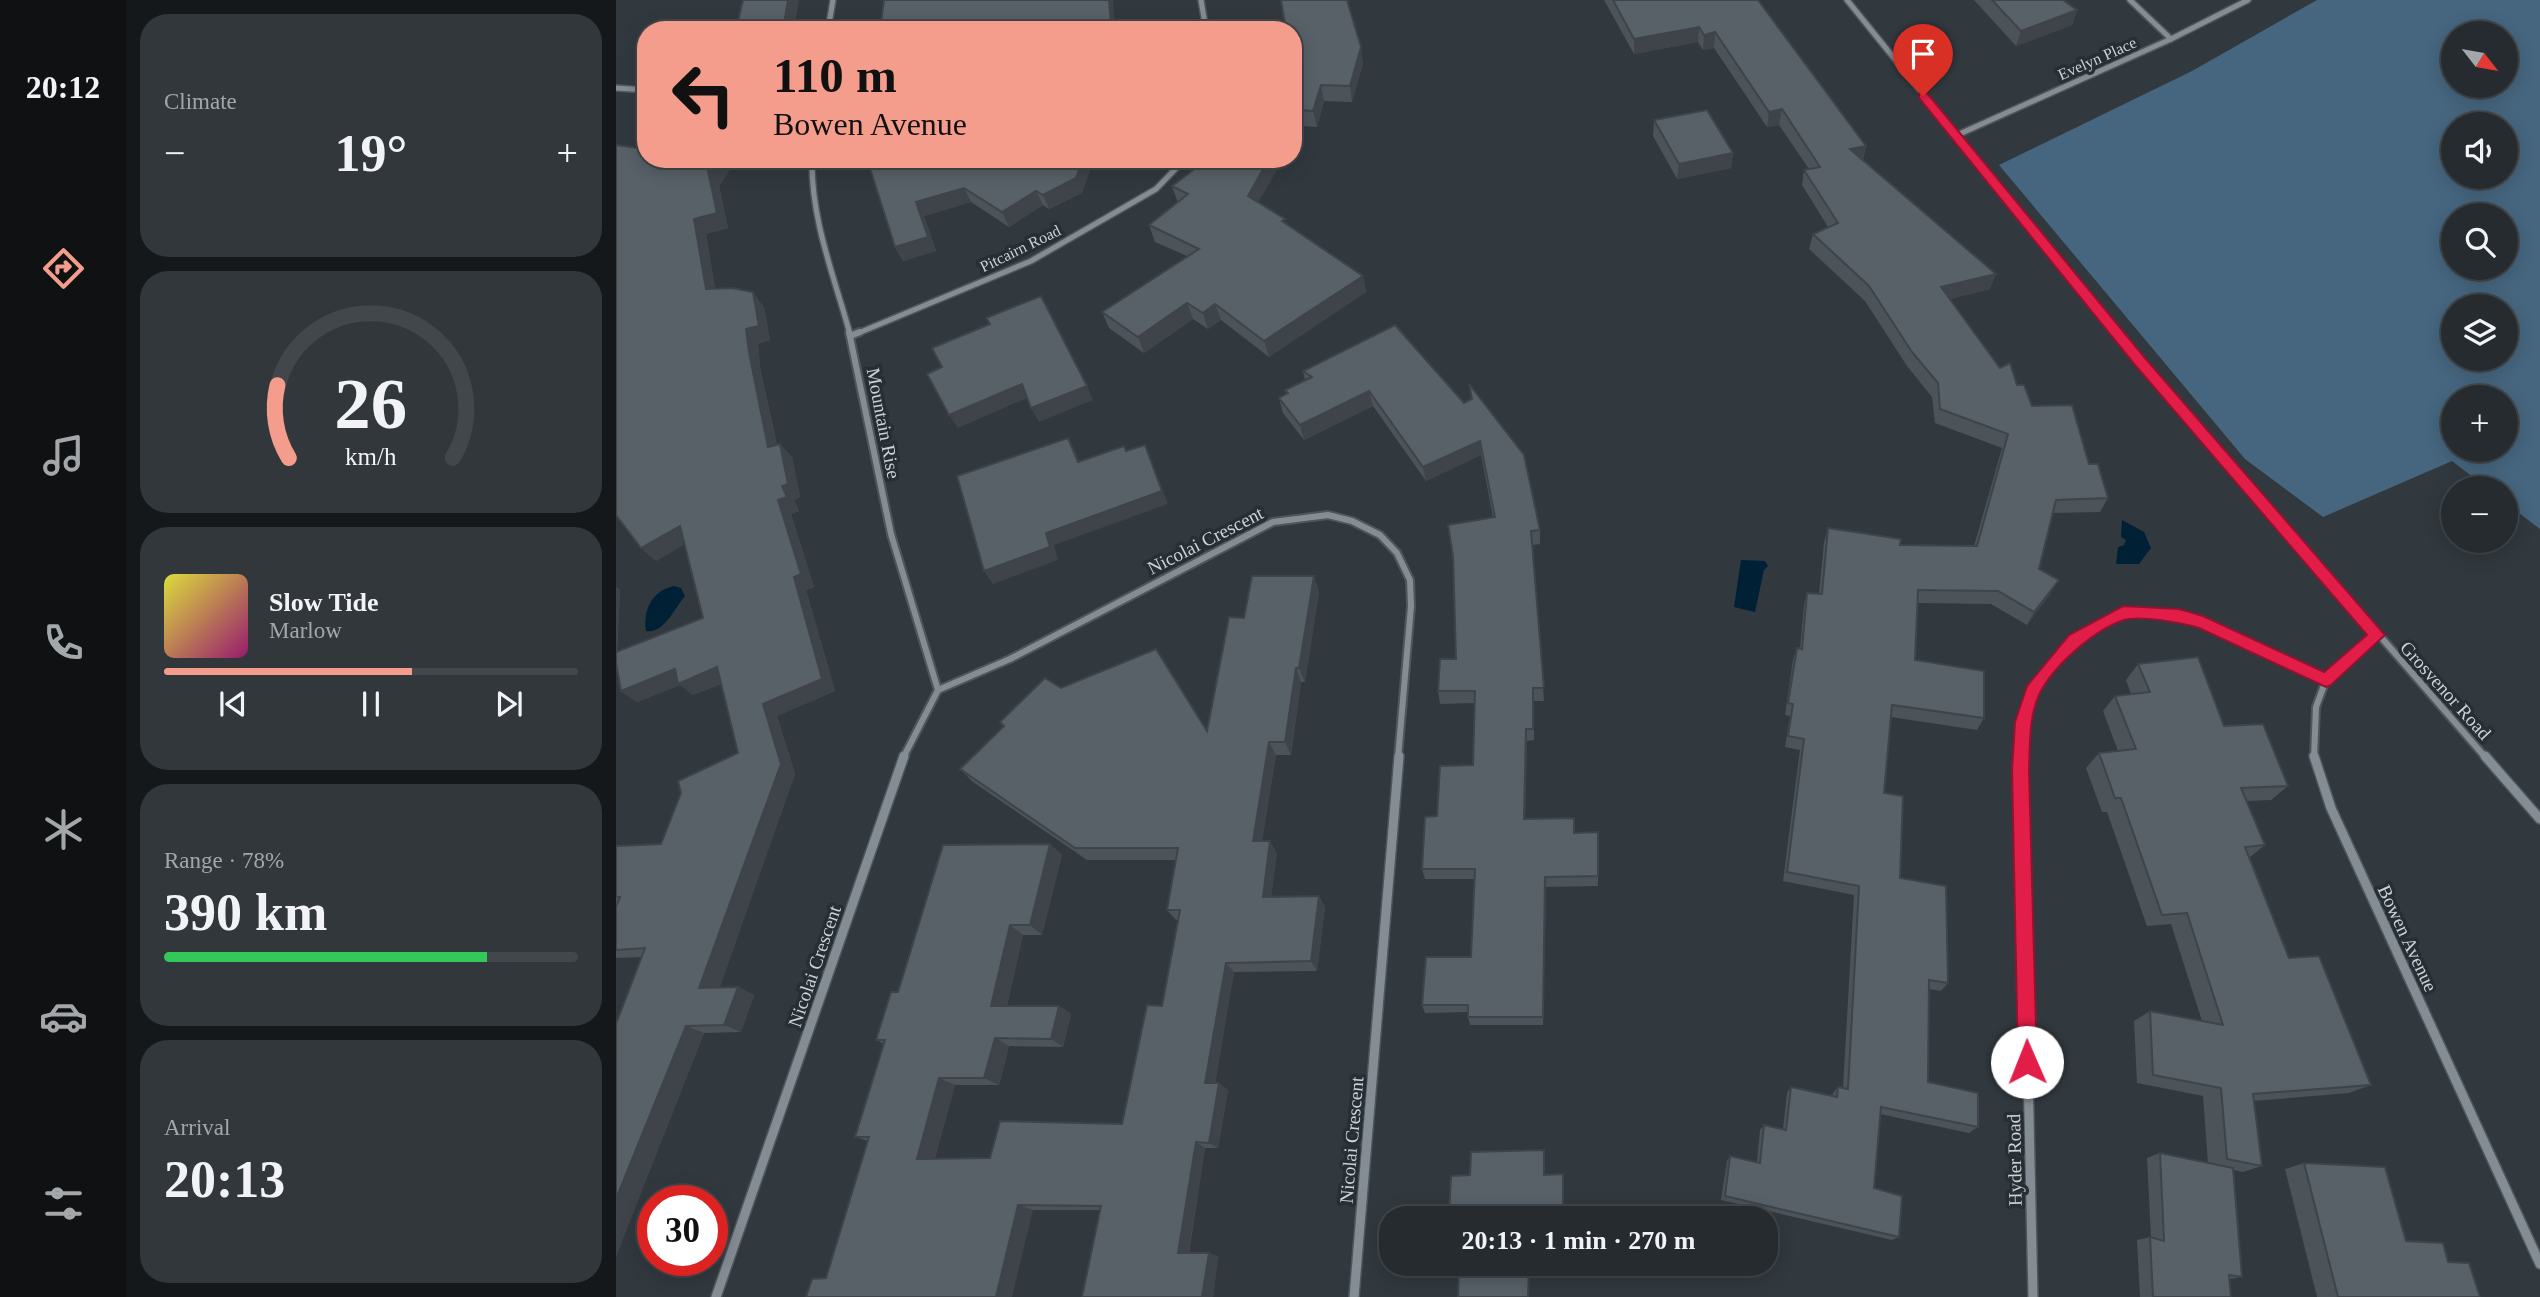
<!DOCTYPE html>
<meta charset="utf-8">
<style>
body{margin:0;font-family:"Times New Roman",serif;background:#31373b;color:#f1f3f6;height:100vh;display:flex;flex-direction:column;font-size:26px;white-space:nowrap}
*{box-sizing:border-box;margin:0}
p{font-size:23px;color:#a3a7aa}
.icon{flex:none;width:38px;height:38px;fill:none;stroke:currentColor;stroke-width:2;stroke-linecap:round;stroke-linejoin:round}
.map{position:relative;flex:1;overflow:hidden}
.sheet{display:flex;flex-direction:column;gap:14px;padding:14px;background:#14181a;width:490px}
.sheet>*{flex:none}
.hud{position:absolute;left:21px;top:21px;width:665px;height:147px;border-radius:28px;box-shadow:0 4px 18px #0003,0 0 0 2px #42474b;background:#f49d8c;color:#111;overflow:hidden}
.needle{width:46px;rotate:121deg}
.buttons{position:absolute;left:1825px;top:21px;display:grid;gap:14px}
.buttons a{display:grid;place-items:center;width:77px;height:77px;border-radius:50%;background:#252b2f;box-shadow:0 4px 18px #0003,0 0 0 2px #42474b;font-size:35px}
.speed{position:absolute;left:21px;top:1185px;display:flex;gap:14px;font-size:35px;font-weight:700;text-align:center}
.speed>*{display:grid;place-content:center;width:91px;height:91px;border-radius:50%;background:#252b2f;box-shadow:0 4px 18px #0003,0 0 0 2px #42474b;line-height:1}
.speed .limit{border:10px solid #d22;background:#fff;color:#111}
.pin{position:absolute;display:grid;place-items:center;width:60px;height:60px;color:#fff;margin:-72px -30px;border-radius:50% 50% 50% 0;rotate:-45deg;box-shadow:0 0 7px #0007}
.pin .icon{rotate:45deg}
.me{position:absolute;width:77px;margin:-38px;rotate:359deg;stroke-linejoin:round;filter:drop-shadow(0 0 5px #0008)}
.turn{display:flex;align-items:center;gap:24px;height:147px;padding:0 21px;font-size:32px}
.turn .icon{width:91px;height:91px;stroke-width:2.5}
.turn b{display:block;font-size:49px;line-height:60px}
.big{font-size:52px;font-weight:700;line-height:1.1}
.sheet .tile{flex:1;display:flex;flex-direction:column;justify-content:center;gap:10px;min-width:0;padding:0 24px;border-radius:28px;background:#31373b}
.sheet .dial{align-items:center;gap:0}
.dial svg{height:182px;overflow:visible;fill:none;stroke:#42474b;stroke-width:7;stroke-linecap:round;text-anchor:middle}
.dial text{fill:#f1f3f6;stroke:none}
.song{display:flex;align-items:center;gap:21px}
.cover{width:84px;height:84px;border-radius:10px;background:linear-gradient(135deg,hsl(60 70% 55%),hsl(320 70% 35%))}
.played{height:7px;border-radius:4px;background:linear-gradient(90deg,#f49d8c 60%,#42474b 60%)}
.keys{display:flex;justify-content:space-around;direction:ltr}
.heat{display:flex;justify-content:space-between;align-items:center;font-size:38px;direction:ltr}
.charge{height:10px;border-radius:5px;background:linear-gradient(90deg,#34c759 78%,#42474b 0)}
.trip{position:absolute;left:763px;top:1206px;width:399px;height:70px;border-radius:28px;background:#252b2f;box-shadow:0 4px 18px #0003,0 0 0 2px #42474b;font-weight:700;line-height:70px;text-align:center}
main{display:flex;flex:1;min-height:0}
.tab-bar{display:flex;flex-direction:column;width:126px;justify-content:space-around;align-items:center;background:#0f1113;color:#a3a7aa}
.tab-bar .icon{width:49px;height:49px}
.tab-bar .on{color:#f49d8c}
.tab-bar b{font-size:32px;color:#f1f3f6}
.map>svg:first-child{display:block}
</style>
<main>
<nav class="tab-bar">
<b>20:12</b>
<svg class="icon on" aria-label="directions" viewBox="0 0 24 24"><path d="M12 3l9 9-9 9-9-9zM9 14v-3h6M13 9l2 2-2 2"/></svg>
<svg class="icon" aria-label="music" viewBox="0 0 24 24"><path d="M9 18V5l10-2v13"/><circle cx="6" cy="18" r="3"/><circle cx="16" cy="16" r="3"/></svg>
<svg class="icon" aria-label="phone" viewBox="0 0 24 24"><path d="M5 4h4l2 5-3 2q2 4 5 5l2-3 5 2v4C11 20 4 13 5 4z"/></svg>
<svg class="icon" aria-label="climate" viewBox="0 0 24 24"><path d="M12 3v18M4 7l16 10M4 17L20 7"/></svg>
<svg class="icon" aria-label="car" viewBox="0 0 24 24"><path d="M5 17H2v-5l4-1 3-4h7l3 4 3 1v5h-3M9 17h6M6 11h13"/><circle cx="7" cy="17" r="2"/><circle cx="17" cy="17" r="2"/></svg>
<svg class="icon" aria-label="filters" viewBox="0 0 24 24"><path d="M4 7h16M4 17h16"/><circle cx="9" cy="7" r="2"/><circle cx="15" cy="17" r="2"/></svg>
</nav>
<section class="sheet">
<div class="tile"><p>Climate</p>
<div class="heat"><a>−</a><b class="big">19°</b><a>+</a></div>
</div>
<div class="tile dial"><svg viewBox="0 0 100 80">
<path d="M14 69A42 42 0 1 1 86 69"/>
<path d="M14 69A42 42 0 0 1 9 37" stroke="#f49d8c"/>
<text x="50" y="56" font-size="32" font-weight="700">26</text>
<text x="50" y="72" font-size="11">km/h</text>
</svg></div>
<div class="tile">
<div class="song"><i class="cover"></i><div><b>Slow Tide</b><p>Marlow</p></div></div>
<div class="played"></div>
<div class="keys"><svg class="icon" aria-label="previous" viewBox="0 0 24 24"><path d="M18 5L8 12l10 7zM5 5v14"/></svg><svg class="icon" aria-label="pause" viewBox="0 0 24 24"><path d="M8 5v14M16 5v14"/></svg><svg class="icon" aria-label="next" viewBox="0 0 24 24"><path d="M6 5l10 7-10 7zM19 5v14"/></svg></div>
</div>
<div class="tile"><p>Range · 78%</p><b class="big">390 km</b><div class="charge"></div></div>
<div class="tile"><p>Arrival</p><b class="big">20:13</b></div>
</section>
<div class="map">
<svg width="1924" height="1297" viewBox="0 0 1924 1297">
<rect width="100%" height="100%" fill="#31393f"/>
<!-- green -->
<path fill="#46667f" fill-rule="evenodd" d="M1701,0H1924V529L1890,503V488H1871L1836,461L1707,517L1629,459L1383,165L1576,71ZM1838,33H1890V86H1838ZM1890,124V177H1838V124ZM1890,215V268H1838V215ZM1838,306H1890V359H1838ZM1838,397H1890V450H1838Z"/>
<!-- water -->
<g fill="#002036">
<polygon points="1506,520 1528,532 1535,548 1523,564 1500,564 1502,547 1508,545 1510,540 1505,537"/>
<polygon points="1125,560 1149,561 1152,566 1148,570 1139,612 1118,607"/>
<path d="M58,586L65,588L69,596C58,609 48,634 30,631C27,609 36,591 58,586Z"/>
</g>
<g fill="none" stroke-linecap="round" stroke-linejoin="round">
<defs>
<g id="street-far2">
<polyline points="585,0 590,30"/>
<polyline points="1231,0 1501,334"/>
<polyline points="1514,0 1555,39"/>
<polyline points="212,30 217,0"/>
<polyline points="0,88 30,90"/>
<polyline points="1339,136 1555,39 1632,0"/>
<path d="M196,159C195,220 218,276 234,334"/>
<polyline points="240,334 415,261 540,189 569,159"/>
</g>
<g id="street-far1">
<polyline points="233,332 275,534 322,690"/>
<polyline points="1500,332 1870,758"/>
<polyline points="234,336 244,332"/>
<polyline points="287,758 322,690 394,659 657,522 712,515 736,521 764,535 781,553 794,580 795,606 782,758"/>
<polyline points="1405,758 1407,722 1416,691 1458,640 1507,613 1563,615 1587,623 1710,680"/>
<polyline points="1698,758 1700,707 1710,680 1761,635"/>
</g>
<g id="street">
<polyline points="1405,756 1417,1297"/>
<polyline points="1698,756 1715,808 1924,1264"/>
<polyline points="1869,756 1924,819"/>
<polyline points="100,1297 288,756"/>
<polyline points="738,1297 783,756"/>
</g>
</defs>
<!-- street-far2 casing -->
<use href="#street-far2" stroke="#4f555b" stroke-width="8"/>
<!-- street-far1 casing -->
<use href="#street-far1" stroke="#4f555b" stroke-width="10"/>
<!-- street casing -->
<use href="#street" stroke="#4f555b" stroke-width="12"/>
<!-- street-far2 -->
<use href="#street-far2" stroke="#848d94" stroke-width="5"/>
<!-- street-far1 -->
<use href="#street-far1" stroke="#848d94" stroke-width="6"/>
<!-- street -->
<use href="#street" stroke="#848d94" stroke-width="9"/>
</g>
<!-- wall -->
<g fill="#4c5359">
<polygon points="988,0 1142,0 1250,146 1247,160 1374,289 1334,299 1384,368 1401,385 1416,406 1473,464 1492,498 1484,512 1437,513 1423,569 1435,593 1411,625 1375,604 1301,603 1299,660 1368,718 1361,730 1275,717 1268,793 1284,878 1332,983 1325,991 1313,989 1312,1082 1362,1127 1353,1133 1264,1114 1258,1188 1283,1237 1276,1240 1105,1200 1111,1161 1114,1156 1141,1162 1144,1130 1148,1125 1167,1129 1171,1093 1175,1087 1216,1096 1217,1093 1222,1087 1227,1088 1238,895 1167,881 1184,750 1169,747 1174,716 1169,715 1177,660 1181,648 1184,648 1188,605 1191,593 1203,594 1208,542 1212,528 1284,545 1358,546 1386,448 1319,423 1316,397 1291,366 1249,301 1193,249 1197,234 1212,227 1186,185 1188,170 1193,169 1163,125 1151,127 1098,48 1087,50 1082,42 1018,54"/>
<polygon points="1358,0 1447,0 1461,10 1456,25 1400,46"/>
<polygon points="677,30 747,63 736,102 708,101 701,127 686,126 677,142"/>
<polygon points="1038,120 1117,153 1115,168 1061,179 1037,136"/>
<polygon points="30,159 121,159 103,186 112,228 90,234 99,289 148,307 154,340 142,344 144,367 161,445 164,444 176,457 184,497 178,500 183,511 175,514 198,587 190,590 219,691 161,716 179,774 103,988 122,987 138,995 125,1032 88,1033 0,1256 0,1024 26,957 0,958 0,846 45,844 122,753 105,684 77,695 64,685 21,702 5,691 0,664 0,587 4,590 1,652 87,618 69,544 40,561 25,548 4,520"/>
<polygon points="251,159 466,193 433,209 427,205 393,227 355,202 308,216 320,251 287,261 279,247"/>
<polygon points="584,159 667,159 642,202 670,224 747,276 750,292 653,357 605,320 592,329 577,319 528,353 493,328 486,312 571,256 539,242 533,225 562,203 556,186 577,170"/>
<polygon points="687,371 848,403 855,400 853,384 924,530 924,544 916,545 928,701 918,701 918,740 911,741 909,819 958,833 982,876 982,886 930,887 927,1025 854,1025 852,1017 852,1012 809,1013 806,1005 855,957 859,879 809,879 806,869 821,816 857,765 859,703 824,704 822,691 840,659 877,517 865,455 810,481 757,406 688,440 667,413 663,398 671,394 669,390 689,380"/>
<polygon points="698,576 703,592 689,682 685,682 675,755 660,755 646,841 661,853 655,896 703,896 709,907 701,971 618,972 599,1083 603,1083 612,1090 602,1148 589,1148 573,1253 602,1256 597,1297 466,1297 484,1210 417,1210 210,1278 252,1141 239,1137 268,1044 260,1040 282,992 434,844 446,855 426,935 407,935 391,1006 443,1006 455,1014 447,1047 393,1046 383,1085 339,1085 319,1158 374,1158 506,1124 546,1006 562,920 560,920 551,910 560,860 471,860 357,782 344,769 388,726 384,722 445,688 591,731 628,618"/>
<polygon points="1522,664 1608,726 1672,786 1655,800 1631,801 1649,845 1634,857 1673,958 1755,1085 1733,1093 1638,1101 1646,1166 1627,1172 1617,1170 1626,1277 1614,1279 1615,1297 1524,1297 1521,1240 1535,1237 1531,1158 1544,1153 1592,1163 1587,1096 1521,1083 1518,1021 1534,1011 1586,1021 1555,924 1531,926 1491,812 1486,812 1470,768 1483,753 1502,751 1487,711 1499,696 1515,694 1510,680"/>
<polygon points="1688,1163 1790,1241 1832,1262 1864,1297 1701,1297 1669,1169"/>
<polygon points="947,1264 947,1267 792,1270 787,1267"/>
</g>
<!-- shaded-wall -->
<g fill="#3e4449">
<polygon points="172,0 183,0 178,30 167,30"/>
<polygon points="493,0 497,0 499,30 490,30"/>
<polygon points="1461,10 1456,25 1400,46 1405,31"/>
<polygon points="1083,27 1082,42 1018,54 1018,39"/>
<polygon points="1099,32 1098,48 1087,50 1088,35"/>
<polygon points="745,47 747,63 736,102 734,86"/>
<polygon points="705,85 708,101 701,127 697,111"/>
<polygon points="1166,109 1163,125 1151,127 1153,112"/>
<polygon points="683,110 686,126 677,142 677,119"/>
<polygon points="1250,146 1246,161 1234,149"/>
<polygon points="1117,153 1115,168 1061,179 1063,164"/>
<polygon points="100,159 121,159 103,186 112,228 90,234 102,304 90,289 78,219 92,171"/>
<polygon points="467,159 478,159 466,193 433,209 427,195"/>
<polygon points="653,159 667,159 636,212 632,196"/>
<polygon points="348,188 355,202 308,216 320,251 287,261 279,247 300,202"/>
<polygon points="420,191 427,205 393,227 386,212"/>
<polygon points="1380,274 1374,289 1321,302 1325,287"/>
<polygon points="747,276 750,292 653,357 648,341"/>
<polygon points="137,292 148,307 154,340 142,344 144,367 164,461 152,447 133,352 130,329"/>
<polygon points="571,303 577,319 528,353 522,337"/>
<polygon points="599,304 605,320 592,329 587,313"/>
<polygon points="406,384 413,397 342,428 333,415"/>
<polygon points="471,386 477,400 423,422 415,408"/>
<polygon points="753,391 757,406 688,440 684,425"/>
<polygon points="452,438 459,451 469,475 462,462"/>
<polygon points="864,441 865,455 810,481 807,467"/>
<polygon points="164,444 176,457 184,497 178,500 183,511 175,514 198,587 190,590 219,691 161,716 179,774 101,996 83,988 147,704 178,577 162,500 166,486"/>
<polygon points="529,445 552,504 438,545 442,560 377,584 368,571"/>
<polygon points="64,526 78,539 40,561 25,548"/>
<polygon points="698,576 703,592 689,682 683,668"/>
<polygon points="1443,580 1435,593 1411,625 1418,612"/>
<polygon points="0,587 4,590 0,664"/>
<polygon points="101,667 116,679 77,695 64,685 21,702 5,691 59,669"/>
<polygon points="680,668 685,682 675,755 669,742"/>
<polygon points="910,729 911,741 909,829 908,819"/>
<polygon points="653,742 660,755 644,853 637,841"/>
<polygon points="654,841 661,853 654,907 647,897"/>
<polygon points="434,844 446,855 426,935 414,925"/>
<polygon points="929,877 930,887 927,1025 927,1017"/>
<polygon points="703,896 709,907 701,971 695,961"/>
<polygon points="394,925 407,935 389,1014 375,1006"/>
<polygon points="610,963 618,972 598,1090 589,1083"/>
<polygon points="122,987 138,995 125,1032 108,1025"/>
<polygon points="443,1006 455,1014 447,1047 435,1039"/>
<polygon points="70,1026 88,1033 0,1256 0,1199"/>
<polygon points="379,1038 393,1046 383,1085 368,1078"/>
<polygon points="323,1078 339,1085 317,1164 301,1159"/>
<polygon points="603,1083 612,1090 602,1148 593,1143"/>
<polygon points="580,1142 589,1148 572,1256 562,1253"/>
<polygon points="402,1205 417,1210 396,1297 380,1297"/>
<polygon points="593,1253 602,1256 597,1297 586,1297"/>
<polygon points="913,1265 914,1268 913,1297 912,1297"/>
</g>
<!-- building -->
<g fill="#586168" stroke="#3e4449" stroke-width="2">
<polygon points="127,0 172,0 167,30 120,30"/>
<polygon points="268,0 493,0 495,24 489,25 490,30 264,30"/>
<polygon points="665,0 731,0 745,47 734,86 705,85 697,111 683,110 677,119 677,30 670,30"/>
<polygon points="997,0 1142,0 1250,146 1234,149 1380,274 1325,287 1384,368 1394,363 1401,385 1408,385 1416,406 1456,405 1473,464 1482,464 1492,498 1440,500 1423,569 1443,580 1418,612 1382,591 1302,590 1299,660 1368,671 1368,718 1276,705 1268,793 1287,796 1284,878 1330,886 1332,983 1313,980 1312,1082 1362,1093 1362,1127 1265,1107 1258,1188 1286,1196 1283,1237 1109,1196 1114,1156 1144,1163 1148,1125 1170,1130 1175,1087 1221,1097 1222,1087 1232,1089 1243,886 1171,872 1188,739 1172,736 1177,704 1172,703 1181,648 1186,649 1191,593 1206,594 1212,528 1285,539 1284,545 1361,546 1392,434 1324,409 1322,383 1296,352 1253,286 1197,234 1222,223 1188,170 1204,167 1166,109 1153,112 1099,32 1088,35 1083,27 1018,39"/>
<polygon points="1376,0 1447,0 1461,10 1405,31"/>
<polygon points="1091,110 1117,153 1063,164 1038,120"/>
<polygon points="0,145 30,149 30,159 100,159 92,171 101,213 78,219 90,289 116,288 137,292 143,326 130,329 133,352 152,447 164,444 172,484 166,486 171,497 162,500 185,574 178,577 206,679 147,704 165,764 83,988 122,987 108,1025 70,1026 0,1199 0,1024 29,948 0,950 0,907 4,897 0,897 0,846 45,844 65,793 62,781 122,753 101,667 62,684 59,669 5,691 0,663 0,652 87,618 64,526 25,548 0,515"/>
<polygon points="251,159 467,159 460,178 427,195 420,191 386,212 348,188 300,202 312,237 279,247"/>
<polygon points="584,159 653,159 632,196 669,219 666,221 747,276 648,341 599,304 587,313 571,303 522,337 486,312 583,249 533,225 572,194 556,186 577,170"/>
<polygon points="425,296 471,386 415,408 406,384 333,415 311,374 326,367 316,348 374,324 370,318"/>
<polygon points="779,325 848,403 856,399 853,384 908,455 924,530 915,531 928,688 917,688 917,729 910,729 908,819 958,818 958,833 982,832 982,876 929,877 927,1017 852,1017 852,1005 806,1005 810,957 855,957 859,869 806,869 809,817 821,816 824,766 857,765 859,691 822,691 824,659 840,659 837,556 832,525 879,517 864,441 807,467 753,391 684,425 663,398 672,393 669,390 696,377 687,371"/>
<polygon points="452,438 462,462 508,446 510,451 529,445 546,491 430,533 434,547 368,571 341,476"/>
<polygon points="636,576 698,576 683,668 680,668 669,742 653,742 637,841 654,841 647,897 703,896 695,961 610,963 589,1083 603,1083 593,1143 580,1142 562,1253 593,1253 586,1297 466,1297 485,1206 402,1205 380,1297 190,1297 196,1279 210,1278 253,1137 239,1137 269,1040 260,1040 275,992 282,992 327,845 434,844 414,925 394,925 375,1006 443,1006 435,1039 379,1038 368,1078 323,1078 301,1159 374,1158 384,1121 506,1124 531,1005 546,1006 564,910 551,910 562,848 459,848 344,769 388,726 384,722 429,678 445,688 540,649 591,731 613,617 628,618"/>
<polygon points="1582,657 1608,726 1647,724 1672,786 1625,788 1649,845 1629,847 1673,958 1703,956 1755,1085 1637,1094 1646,1166 1611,1159 1605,1088 1537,1075 1534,1011 1607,1025 1571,913 1546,915 1505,798 1499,798 1483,753 1520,749 1499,696 1534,692 1522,664"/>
<polygon points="928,1150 928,1175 947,1174 947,1218 791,1218 791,1216 833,1215 835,1176 854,1175 855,1152"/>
<polygon points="1544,1153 1617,1168 1626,1277 1613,1275 1615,1297 1537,1297 1534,1237 1548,1241"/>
<polygon points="1688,1163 1769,1167 1790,1241 1827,1243 1832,1262 1853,1263 1864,1297 1722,1297"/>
<polygon points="788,1264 946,1264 913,1265 912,1297 842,1297 843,1266 787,1267"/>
</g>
<!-- route -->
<path fill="#e11d48" stroke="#92132f" stroke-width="2" d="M1303,93H1311L1529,358L1769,635L1715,685L1710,687L1583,628C1567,623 1523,615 1508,620C1478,630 1437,666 1423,695C1413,717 1414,745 1413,770L1421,1062L1418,1069L1411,1072L1404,1069L1402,1062L1396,770L1399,722L1411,686L1453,635L1507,606L1563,609L1587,616L1708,672L1751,635L1519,365L1303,98Z"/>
<g text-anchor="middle" stroke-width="7" stroke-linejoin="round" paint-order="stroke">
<!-- far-street labels -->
<g font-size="16" fill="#cdd2d6" stroke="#272f35">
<text transform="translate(1481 58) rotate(-24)" y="6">Evelyn Place</text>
<text transform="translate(404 248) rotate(-26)" y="6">Pitcairn Road</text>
</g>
<!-- street labels -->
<g font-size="19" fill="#cdd2d6" stroke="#272f35">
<text transform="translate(268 423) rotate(79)" y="7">Mountain Rise</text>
<text transform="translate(589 540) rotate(-27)" y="7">Nicolai Crescent</text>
<text transform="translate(1830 690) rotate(48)" y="7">Grosvenor Road</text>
<text transform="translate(1792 938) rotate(65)" y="7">Bowen Avenue</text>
<text transform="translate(198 966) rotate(-71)" y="7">Nicolai Crescent</text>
<text transform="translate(735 1140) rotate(-85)" y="7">Nicolai Crescent</text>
<text transform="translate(1398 1160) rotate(-91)" y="7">Hyder Road</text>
</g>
</g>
</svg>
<div class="buttons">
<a><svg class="needle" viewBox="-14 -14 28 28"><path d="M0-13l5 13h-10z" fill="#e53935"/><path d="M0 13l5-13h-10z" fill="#a3a7aa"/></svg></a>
<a><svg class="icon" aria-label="sound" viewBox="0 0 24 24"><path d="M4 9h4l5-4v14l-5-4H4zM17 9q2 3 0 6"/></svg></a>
<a><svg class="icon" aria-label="search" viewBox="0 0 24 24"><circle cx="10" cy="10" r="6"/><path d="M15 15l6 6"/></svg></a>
<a><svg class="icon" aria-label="layers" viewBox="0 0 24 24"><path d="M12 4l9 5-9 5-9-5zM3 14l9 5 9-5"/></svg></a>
<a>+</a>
<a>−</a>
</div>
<div class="speed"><div class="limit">30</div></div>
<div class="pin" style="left:1307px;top:96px;background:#d93025"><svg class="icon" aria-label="arrive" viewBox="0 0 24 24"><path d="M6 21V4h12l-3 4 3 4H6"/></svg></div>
<svg class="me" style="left:1411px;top:1062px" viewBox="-20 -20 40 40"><circle r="19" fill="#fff"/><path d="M0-13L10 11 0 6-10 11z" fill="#e11d48"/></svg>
<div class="trip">20:13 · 1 min · 270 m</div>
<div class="hud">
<div class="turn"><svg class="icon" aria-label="left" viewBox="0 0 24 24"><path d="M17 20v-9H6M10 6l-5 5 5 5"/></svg><div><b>110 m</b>Bowen Avenue</div></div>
</div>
</div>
</main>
